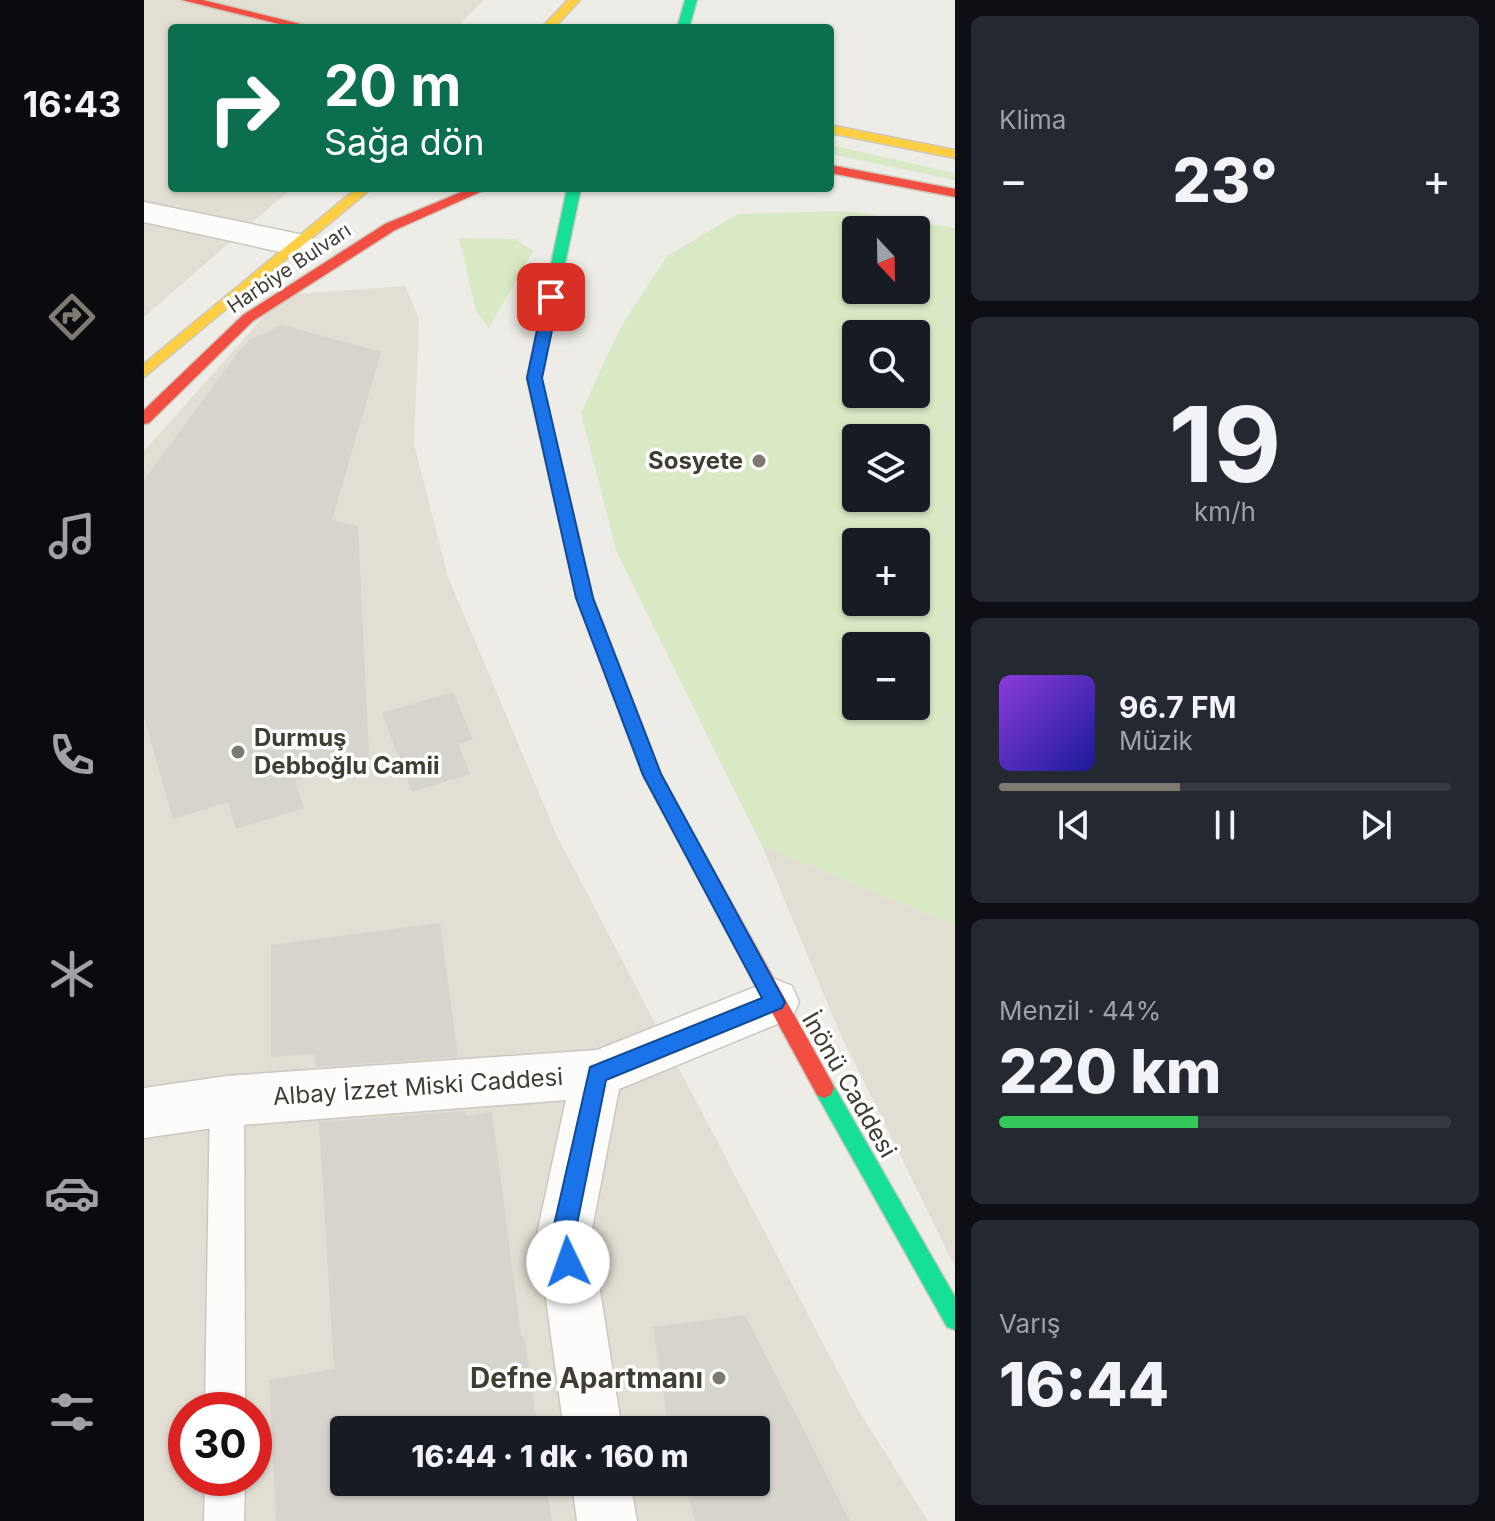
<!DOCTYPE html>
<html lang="tr">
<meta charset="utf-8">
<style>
body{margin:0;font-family:Inter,sans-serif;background:#242831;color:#f1f3f6;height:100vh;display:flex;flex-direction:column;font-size:30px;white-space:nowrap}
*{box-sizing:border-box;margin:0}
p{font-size:26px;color:#9ea1a6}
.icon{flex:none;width:44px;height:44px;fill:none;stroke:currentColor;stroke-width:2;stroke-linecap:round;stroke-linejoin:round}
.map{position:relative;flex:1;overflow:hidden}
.panel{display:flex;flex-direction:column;gap:16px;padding:16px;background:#0d0f14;width:540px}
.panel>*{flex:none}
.guide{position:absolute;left:24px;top:24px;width:666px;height:168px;border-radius:8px;box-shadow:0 2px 6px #0004;background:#0b6e4f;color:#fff;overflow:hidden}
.needle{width:52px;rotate:158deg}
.fabs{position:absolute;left:698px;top:216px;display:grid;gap:16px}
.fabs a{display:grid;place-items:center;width:88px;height:88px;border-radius:8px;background:#171b24;box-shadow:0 2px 6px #0004;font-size:40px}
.speed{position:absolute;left:24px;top:1392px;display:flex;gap:16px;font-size:40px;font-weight:700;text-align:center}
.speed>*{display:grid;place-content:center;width:104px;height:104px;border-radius:50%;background:#171b24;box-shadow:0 2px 6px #0004;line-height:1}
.speed .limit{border:12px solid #d22;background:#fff;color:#111}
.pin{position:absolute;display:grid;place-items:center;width:68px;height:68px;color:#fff;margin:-34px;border-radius:16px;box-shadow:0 4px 12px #0006}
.me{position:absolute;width:88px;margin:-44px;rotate:357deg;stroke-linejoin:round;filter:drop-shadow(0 0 6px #0008)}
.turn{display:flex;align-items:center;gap:28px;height:168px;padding:0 24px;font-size:36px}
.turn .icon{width:104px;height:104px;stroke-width:2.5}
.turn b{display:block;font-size:56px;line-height:68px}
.big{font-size:60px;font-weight:800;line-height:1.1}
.panel .card{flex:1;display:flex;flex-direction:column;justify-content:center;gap:12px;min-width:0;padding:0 28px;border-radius:12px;background:#242831}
.panel .dial{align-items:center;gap:0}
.dial b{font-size:104px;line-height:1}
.song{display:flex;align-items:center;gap:24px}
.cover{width:96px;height:96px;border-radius:12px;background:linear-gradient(135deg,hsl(270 70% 55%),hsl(240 70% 35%))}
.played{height:8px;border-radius:4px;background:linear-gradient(90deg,#7e7a72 40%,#363941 40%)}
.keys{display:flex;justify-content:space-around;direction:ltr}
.heat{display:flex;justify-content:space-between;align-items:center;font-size:44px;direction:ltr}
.charge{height:12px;border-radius:6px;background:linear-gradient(90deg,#34c759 44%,#363941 0)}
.trip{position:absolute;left:186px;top:1416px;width:440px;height:80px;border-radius:8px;background:#171b24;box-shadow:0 2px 6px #0004;font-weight:800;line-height:80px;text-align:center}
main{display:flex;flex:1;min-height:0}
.tab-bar{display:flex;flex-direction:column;width:144px;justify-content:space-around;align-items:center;background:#090b0e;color:#9ea1a6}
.tab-bar .icon{width:56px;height:56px}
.tab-bar .on{color:#7e7a72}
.tab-bar b{font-size:36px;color:#f1f3f6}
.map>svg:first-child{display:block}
</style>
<main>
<nav class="tab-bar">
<b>16:43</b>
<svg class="icon on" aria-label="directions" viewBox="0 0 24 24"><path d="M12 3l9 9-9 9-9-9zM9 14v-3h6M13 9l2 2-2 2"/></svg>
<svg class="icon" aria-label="music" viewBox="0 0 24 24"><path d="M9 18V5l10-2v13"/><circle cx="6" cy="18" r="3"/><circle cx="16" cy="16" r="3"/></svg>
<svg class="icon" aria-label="phone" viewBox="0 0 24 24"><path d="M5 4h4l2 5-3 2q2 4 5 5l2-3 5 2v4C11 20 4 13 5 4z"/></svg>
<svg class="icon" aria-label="climate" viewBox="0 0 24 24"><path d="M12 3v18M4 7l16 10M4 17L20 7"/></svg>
<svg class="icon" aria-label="car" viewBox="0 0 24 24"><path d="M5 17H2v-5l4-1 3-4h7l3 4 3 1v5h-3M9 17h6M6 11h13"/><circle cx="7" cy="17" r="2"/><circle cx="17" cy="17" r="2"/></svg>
<svg class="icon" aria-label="filters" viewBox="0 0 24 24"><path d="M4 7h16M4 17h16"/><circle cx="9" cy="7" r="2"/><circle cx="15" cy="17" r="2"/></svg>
</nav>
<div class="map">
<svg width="811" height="1521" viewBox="0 0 811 1521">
<rect width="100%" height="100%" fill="#eeece6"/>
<!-- residential -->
<g fill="#e2ded3" fill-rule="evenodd">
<polygon points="0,0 340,0 312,28 28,28 28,188 148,188 0,317"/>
<path d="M261,286L275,319L270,444L304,577L413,836L713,1408L784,1521H0V451L139,295ZM42,1410H110V1478H42ZM200,1430H612V1482H200Z"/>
<polygon points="618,846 811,926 811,1267 695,1031"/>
</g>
<!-- green -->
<g fill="#dae9c5" fill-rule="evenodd">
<polygon points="686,145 811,173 811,180 686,154"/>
<path d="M704,211L811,228V926L618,846L473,553L437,413L476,328L523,256L594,214ZM712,230H772V290H712ZM712,334H772V394H712ZM712,438H772V498H712ZM712,542H772V602H712ZM712,646H772V706H712Z"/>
<polygon points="315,238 371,239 389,251 345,328 332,311"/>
</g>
<!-- building -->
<g fill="#d7d4ce">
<polygon points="138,325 237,352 188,520 214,526 225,757 151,781 160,808 92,829 84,802 29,819 0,717 0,480 95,351 106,340"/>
<polygon points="309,692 329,739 314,744 326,774 268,792 238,713"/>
<polygon points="296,923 314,1057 172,1067 171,1054 127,1057 127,945"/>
<polygon points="321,1111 322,1116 348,1112 377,1336 380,1336 394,1430 200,1430 200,1482 402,1482 408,1521 132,1521 125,1380 190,1369 175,1122"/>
<polygon points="601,1315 706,1521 551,1521 540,1482 612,1482 612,1430 525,1430 509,1327"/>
</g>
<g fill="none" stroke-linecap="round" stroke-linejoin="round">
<defs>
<g id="lane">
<polygon points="83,1084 95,1089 100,1101 101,1410 61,1410 66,1101 71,1089"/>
<polygon points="61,1478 101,1478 100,1521 60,1521"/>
</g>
<g id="street">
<polygon points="0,202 155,234 167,238 172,245 167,252 155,256 0,222"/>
<polygon points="631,979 648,986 655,1002 648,1018 475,1089 447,1234 478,1430 420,1430 393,1234 422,1100 83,1126 0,1138 0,1088 83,1076 453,1050"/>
<polygon points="428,1482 486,1482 493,1521 433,1521"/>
</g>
<g id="fast">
<polygon points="541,0 553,0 545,28 533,28"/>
<polygon points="423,188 437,188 397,378 449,598 517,774 528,796 525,801 519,804 513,801 499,775 433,598 383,378"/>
<polygon points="680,1078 687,1081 811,1297 811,1330 803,1327 673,1095 670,1088 673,1081"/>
</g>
<g id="slow">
<polygon points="424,0 436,0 410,28 397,28"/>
<polygon points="686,125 811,150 811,158 686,133"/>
<polygon points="213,188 228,188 0,377 0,364"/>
</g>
<g id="jam">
<polygon points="38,0 59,0 173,28 151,28"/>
<polygon points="686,165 811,189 811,197 686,173"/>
<polygon points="327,188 345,188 251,230 109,321 5,423 0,424 0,410 99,315 241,224"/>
<polygon points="519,788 525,791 687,1081 690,1088 687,1095 680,1098 673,1095 513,801 510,796 513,791"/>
</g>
</defs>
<!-- lane casing -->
<use href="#lane" stroke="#cac8c2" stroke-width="3"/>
<!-- street casing -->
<use href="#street" stroke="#cac8c2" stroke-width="3"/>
<!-- fast casing -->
<use href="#fast" stroke="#cdc9bd" stroke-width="3"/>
<!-- slow casing -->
<use href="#slow" stroke="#cdc9bd" stroke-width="3"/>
<!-- jam casing -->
<use href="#jam" stroke="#cdc9bd" stroke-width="3"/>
<!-- lane -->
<use href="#lane" fill="#fcfcfb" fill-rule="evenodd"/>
<!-- street -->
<use href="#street" fill="#fcfcfb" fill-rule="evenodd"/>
<!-- fast -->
<use href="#fast" fill="#16e098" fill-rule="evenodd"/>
<!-- slow -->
<use href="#slow" fill="#ffcf43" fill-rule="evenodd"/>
<!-- jam -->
<use href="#jam" fill="#f24e42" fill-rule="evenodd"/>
</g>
<!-- route -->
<polygon fill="#1a73e8" stroke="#114b97" stroke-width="2" points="407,292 415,297 398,378 449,598 517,774 641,1002 638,1008 462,1080 431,1234 435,1262 432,1270 424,1273 416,1270 408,1234 446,1067 618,998 499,775 432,598 383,378 400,297"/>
<!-- markers -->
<g fill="#7e7a72" stroke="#fff" stroke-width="3">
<circle cx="615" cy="461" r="8"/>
<circle cx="94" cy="752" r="8"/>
<circle cx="575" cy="1378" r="8"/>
</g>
<g text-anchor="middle" stroke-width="7" stroke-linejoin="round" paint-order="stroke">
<!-- far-street labels -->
<g font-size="20" fill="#423d33" stroke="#fff">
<text transform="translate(145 268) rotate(-34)" y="7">Harbiye Bulvarı</text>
</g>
<!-- poi labels -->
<g font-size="24" font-weight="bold" fill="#423d33" stroke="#fff" text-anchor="end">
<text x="599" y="469">Sosyete</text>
<text x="110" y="746" text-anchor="start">Durmuş<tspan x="110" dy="28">Debboğlu Camii</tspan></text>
</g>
<!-- street labels -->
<g font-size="24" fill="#423d33" stroke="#fff">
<text transform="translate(705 1085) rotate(60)" y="8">İnönü Caddesi</text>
<text transform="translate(274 1087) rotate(-4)" y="8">Albay İzzet Miski Caddesi</text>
</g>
<!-- near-poi labels -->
<g font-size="28" font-weight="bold" fill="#423d33" stroke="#fff" text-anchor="end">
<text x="559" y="1388">Defne Apartmanı</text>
</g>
</g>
</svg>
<div class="fabs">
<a><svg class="needle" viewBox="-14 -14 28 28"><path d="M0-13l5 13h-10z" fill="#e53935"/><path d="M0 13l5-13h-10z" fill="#9ea1a6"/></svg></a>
<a><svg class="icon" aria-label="search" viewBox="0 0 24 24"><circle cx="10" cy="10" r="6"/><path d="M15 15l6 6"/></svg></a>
<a><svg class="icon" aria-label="layers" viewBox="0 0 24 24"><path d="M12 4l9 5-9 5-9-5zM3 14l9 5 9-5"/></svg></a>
<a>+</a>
<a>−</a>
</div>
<div class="speed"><div class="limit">30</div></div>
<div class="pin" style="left:407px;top:297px;background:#d93025"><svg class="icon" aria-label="arrive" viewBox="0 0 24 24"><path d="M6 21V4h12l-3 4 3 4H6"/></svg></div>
<svg class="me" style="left:424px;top:1262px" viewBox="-20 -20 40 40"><circle r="19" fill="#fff"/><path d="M0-13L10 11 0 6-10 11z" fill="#1a73e8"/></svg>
<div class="trip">16:44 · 1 dk · 160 m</div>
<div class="guide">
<div class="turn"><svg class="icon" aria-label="right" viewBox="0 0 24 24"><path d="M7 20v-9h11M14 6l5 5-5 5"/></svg><div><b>20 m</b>Sağa dön</div></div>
</div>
</div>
<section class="panel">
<div class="card"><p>Klima</p>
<div class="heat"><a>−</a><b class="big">23°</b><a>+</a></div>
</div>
<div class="card dial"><b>19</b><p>km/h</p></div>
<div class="card">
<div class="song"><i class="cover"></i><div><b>96.7 FM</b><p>Müzik</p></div></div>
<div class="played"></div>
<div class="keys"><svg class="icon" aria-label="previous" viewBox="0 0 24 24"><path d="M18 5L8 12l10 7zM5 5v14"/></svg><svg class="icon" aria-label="pause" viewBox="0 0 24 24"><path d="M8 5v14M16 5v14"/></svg><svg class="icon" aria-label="next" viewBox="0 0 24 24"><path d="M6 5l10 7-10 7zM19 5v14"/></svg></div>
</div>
<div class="card"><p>Menzil · 44%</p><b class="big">220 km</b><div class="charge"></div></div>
<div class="card"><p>Varış</p><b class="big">16:44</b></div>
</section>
</main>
